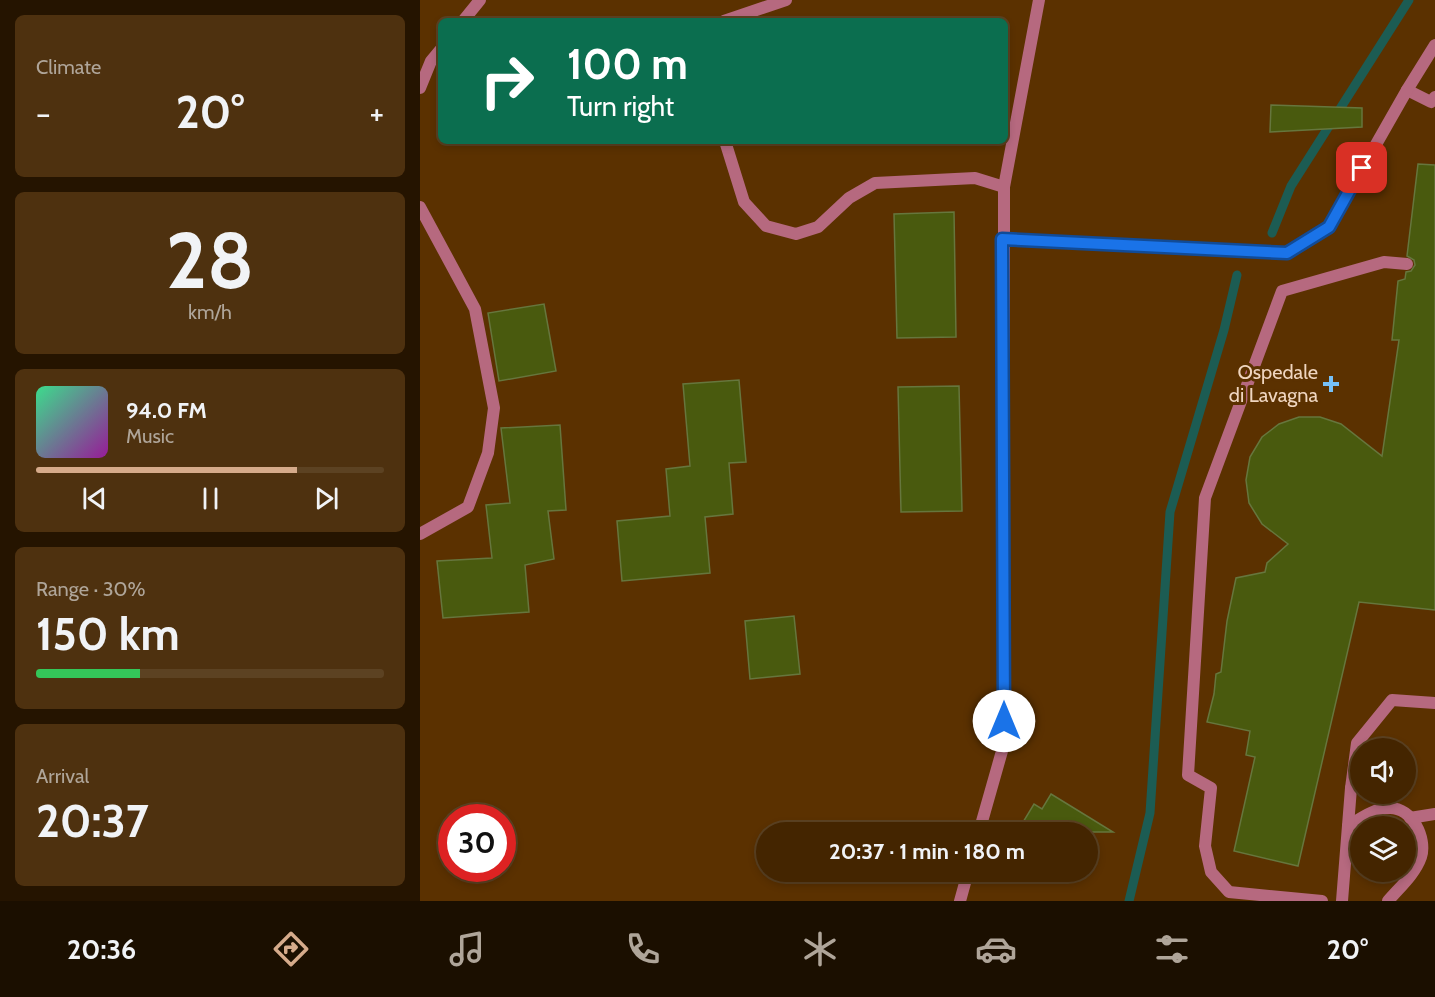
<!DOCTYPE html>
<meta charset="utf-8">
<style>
body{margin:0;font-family:Cabin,sans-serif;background:#4e310f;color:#f1f3f6;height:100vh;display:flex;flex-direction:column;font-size:22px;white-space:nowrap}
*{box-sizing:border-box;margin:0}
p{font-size:20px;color:#afa599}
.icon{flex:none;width:33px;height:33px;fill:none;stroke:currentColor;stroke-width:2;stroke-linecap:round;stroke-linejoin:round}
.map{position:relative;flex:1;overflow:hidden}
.side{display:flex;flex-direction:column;gap:15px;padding:15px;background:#251400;width:420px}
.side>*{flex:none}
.banner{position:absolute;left:18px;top:18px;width:570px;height:126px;border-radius:9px;box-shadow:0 3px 9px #0003,0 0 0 2px #5c4222;background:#0b6e4f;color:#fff;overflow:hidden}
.buttons{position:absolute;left:930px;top:738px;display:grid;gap:12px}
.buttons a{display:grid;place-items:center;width:66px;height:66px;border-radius:50%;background:#442500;box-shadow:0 3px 9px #0003,0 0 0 2px #5c4222;font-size:30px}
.speed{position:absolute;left:18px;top:804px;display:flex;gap:12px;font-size:30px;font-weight:700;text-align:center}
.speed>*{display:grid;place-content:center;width:78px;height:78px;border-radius:50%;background:#442500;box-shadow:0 3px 9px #0003,0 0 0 2px #5c4222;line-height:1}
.speed .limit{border:9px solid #d22;background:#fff;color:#111}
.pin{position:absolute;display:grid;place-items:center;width:51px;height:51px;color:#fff;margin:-26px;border-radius:12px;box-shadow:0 3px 9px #0006}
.me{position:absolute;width:66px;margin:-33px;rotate:0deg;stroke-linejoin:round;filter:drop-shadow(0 0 4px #0008)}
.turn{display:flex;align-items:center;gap:21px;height:126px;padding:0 30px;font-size:27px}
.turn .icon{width:78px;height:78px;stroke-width:2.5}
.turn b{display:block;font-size:42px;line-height:51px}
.big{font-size:45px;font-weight:700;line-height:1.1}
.side .widget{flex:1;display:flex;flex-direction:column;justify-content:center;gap:9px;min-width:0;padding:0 21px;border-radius:9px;background:#4e310f}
.side .dial{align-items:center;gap:0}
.dial b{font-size:78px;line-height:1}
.song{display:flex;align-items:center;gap:18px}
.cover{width:72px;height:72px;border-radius:9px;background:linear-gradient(135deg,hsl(150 70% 55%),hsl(300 70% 35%))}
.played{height:6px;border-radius:3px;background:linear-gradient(90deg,#d6ab8b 75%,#5c4222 75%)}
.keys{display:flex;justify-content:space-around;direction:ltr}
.heat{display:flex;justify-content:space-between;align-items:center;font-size:33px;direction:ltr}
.charge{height:9px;border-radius:4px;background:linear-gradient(90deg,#34c759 30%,#5c4222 0)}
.trip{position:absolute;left:336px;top:822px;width:342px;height:60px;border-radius:30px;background:#442500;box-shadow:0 3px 9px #0003,0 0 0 2px #5c4222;font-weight:700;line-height:60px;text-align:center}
.tab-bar{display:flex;height:96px;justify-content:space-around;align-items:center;background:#1b0f00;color:#afa599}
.tab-bar .icon{width:42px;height:42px}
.tab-bar .active{color:#d6ab8b}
.tab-bar b{font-size:27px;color:#f1f3f6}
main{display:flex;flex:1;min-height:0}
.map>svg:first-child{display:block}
</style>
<main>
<section class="side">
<div class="widget"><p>Climate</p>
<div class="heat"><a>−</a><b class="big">20°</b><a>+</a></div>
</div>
<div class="widget dial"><b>28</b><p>km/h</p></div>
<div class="widget">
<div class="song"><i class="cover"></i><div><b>94.0 FM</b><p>Music</p></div></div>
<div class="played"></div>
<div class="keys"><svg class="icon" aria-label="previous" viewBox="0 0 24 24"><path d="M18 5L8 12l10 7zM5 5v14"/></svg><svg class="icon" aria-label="pause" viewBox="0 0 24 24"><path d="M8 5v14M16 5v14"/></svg><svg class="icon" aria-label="next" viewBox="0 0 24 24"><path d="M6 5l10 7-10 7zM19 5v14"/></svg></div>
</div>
<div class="widget"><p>Range · 30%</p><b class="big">150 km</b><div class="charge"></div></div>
<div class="widget"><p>Arrival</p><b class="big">20:37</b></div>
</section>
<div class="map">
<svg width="1015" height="901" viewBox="0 0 1015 901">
<rect width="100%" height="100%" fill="#5b3100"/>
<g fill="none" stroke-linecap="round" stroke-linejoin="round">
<!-- stream -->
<g stroke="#1c5c53" stroke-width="9">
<polyline points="852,233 871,186 989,0"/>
<polyline points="709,901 730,813 750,512 804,330 817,275"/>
</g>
</g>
<!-- building -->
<g fill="#495a0e" stroke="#66763d" stroke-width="1.5">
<polygon points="851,105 942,108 942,127 850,132"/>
<polygon points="998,164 1015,165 1015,610 939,602 878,866 814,851 835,757 826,755 830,731 787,722 794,694 796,674 801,672 807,621 816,578 845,572 847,563 868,544 842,524 829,503 826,480 830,457 842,437 859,424 879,417 900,417 921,424 962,456 979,340 972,340 978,281 985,279 986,272 991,271 995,265 994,260 987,256"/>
<polygon points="534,212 536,337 477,338 474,214"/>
<polygon points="124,304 136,371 79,381 68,313"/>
<polygon points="319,380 326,462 309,463 313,514 285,517 290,573 202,581 197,521 250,516 246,469 270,466 263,384"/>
<polygon points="539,386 542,511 481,512 478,387"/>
<polygon points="140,425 146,510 128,511 134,559 105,565 109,612 23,618 17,561 72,558 66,505 90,503 81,428"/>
<polygon points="374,616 380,674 330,679 325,621"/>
<polygon points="631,794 693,832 597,832 614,804 622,809"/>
</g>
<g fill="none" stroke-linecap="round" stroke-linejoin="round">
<!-- lane -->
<g stroke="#b6697f" stroke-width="12">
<polyline points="987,90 1011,102 1015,97"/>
<polyline points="582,239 867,253 909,227 987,90 1015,45"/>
<polyline points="931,788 937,743 972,700 1015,703"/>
<polyline points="990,818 1015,814"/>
<polyline points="902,901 809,892 791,872 785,846 791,788 768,775 785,498 862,291 964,262 987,264"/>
</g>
<!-- street -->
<g stroke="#b6697f" stroke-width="12">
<polyline points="43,21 60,0"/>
<polyline points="304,21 366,0"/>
<polyline points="0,88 11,61 21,49"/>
<polyline points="305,141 324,202 346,226 376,234 398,227 429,198 455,183 555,178 584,187"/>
<polyline points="0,207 55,309 74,408 68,453 48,507 0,534"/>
<path d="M928,826C941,818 955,808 970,808C992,808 1007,838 1001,857C995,874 980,887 968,901"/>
<polyline points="559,832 584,744 584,187 619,0"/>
<polyline points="540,901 548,872"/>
<polyline points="922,901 931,788"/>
</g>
</g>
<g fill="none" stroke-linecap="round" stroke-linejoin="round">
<defs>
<polyline id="route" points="584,721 582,239 867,253 909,227 942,168"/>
</defs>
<!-- route casing -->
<use href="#route" stroke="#114b97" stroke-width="15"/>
<!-- route -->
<use href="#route" stroke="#1a73e8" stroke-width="10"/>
</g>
<!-- markers -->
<path fill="#76c0f7" stroke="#5b3100" stroke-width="2" d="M908 375h6v6h6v6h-6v6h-6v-6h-6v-6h6z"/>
<g text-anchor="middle" stroke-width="6" stroke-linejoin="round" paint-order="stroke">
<!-- poi labels -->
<g font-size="20" fill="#efd5bf" stroke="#5b3100" text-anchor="end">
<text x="898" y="379">Ospedale<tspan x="898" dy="23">di Lavagna</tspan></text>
</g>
</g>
</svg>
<div class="buttons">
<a><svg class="icon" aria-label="sound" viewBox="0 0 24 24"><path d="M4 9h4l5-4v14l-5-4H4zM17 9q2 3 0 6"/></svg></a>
<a><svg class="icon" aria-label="layers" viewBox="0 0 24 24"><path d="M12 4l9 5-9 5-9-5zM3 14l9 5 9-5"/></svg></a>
</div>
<div class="speed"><div class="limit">30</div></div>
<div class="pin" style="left:942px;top:168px;background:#d93025"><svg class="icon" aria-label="arrive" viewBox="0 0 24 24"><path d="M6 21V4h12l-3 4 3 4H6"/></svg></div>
<svg class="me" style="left:584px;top:721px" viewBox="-20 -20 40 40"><circle r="19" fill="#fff"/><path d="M0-13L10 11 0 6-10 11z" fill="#1a73e8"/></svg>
<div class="trip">20:37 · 1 min · 180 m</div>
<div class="banner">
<div class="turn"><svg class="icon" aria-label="right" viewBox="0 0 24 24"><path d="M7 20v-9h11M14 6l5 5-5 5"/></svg><div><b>100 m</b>Turn right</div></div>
</div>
</div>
</main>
<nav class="tab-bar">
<b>20:36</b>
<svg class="icon active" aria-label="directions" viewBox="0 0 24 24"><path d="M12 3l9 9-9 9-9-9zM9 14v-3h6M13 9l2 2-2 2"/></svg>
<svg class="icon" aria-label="music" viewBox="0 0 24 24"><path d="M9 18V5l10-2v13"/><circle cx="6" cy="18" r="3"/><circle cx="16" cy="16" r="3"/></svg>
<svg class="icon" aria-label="phone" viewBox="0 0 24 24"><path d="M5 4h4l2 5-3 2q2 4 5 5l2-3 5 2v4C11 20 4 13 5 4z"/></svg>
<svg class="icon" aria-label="climate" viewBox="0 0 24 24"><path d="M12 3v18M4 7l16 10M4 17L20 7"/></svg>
<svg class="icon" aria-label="car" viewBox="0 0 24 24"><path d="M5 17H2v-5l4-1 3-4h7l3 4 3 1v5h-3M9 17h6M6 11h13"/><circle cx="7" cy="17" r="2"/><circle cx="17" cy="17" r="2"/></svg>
<svg class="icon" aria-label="filters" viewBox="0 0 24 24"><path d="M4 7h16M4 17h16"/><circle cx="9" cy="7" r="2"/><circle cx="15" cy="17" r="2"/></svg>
<b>20°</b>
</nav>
